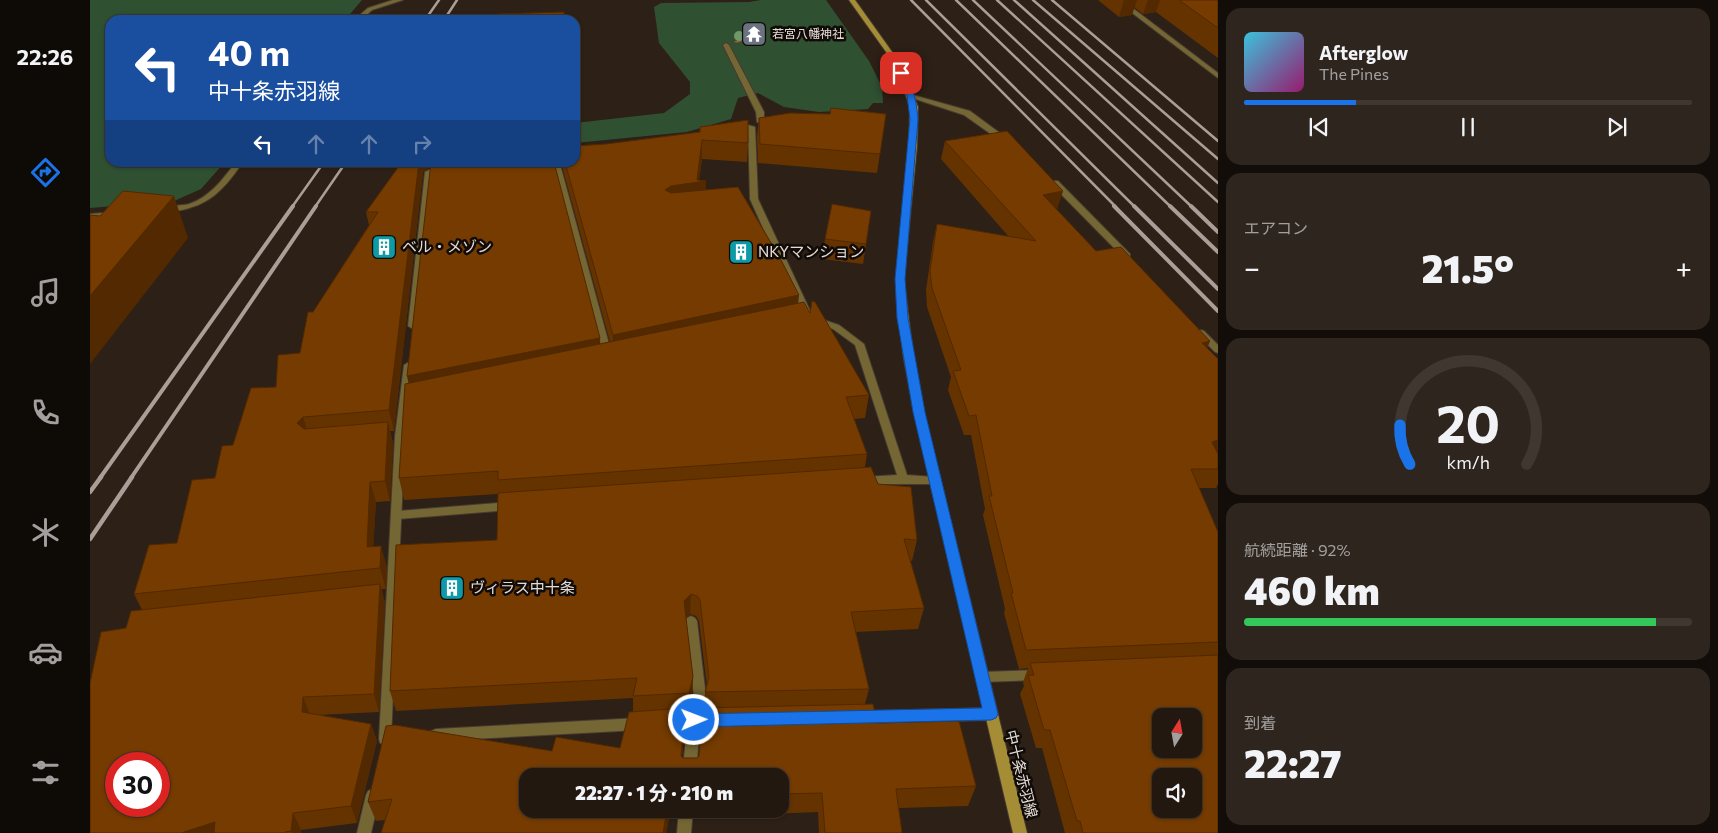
<!DOCTYPE html>
<html lang="ja">
<meta charset="utf-8">
<style>
body{margin:0;font-family:Commissioner,"Noto Sans JP",sans-serif;background:#2e251e;color:#f1f3f6;height:100vh;display:flex;flex-direction:column;font-size:19px;white-space:nowrap}
*{box-sizing:border-box;margin:0}
p{font-size:16px;color:#a2a09f}
.icon{flex:none;width:28px;height:28px;fill:none;stroke:currentColor;stroke-width:2;stroke-linecap:round;stroke-linejoin:round}
.map{position:relative;flex:1;overflow:hidden}
.panel{display:flex;flex-direction:column;gap:8px;padding:8px;background:#130d09;width:500px}
.panel>*{flex:none}
.banner{position:absolute;left:15px;top:15px;width:475px;height:152px;border-radius:15px;box-shadow:0 1px 4px #0004,0 0 0 1px #3f3730;background:#1a4fa0;color:#fff;overflow:hidden}
.needle{width:32px;rotate:11deg}
.tools{position:absolute;left:1062px;top:708px;display:grid;gap:10px}
.tools a{display:grid;place-items:center;width:50px;height:50px;border-radius:10px;background:#221810;box-shadow:0 1px 4px #0004,0 0 0 1px #3f3730;font-size:25px}
.speed{position:absolute;left:15px;top:752px;display:flex;gap:10px;font-size:25px;font-weight:700;text-align:center}
.speed>*{display:grid;place-content:center;width:65px;height:65px;border-radius:50%;background:#221810;box-shadow:0 1px 4px #0004,0 0 0 1px #3f3730;line-height:1}
.speed .limit{border:8px solid #d22;background:#fff;color:#111}
.pin{position:absolute;display:grid;place-items:center;width:42px;height:42px;color:#fff;margin:-21px;border-radius:10px;box-shadow:0 2px 8px #0006}
.me{position:absolute;width:55px;margin:-28px;rotate:89deg;stroke-linejoin:round;filter:drop-shadow(0 0 4px #0008)}
.turn{display:flex;align-items:center;gap:18px;height:105px;padding:0 20px;font-size:22px}
.turn .icon{width:65px;height:65px;stroke-width:2.5}
.turn b{display:block;font-size:35px;line-height:42px}
.lanes{display:flex;align-items:center;height:48px;padding:0 20px;background:#0003;justify-content:center;gap:25px;direction:ltr}
.lanes .off{opacity:.35}
.big{font-size:38px;font-weight:800;line-height:1.1}
.panel .widget{flex:1;display:flex;flex-direction:column;justify-content:center;gap:8px;min-width:0;padding:0 18px;border-radius:15px;background:#2e251e}
.panel .dial{align-items:center;gap:0}
.dial svg{height:130px;overflow:visible;fill:none;stroke:#3f3730;stroke-width:7;stroke-linecap:round;text-anchor:middle}
.dial text{fill:#f1f3f6;stroke:none}
.song{display:flex;align-items:center;gap:15px}
.cover{width:60px;height:60px;border-radius:8px;background:linear-gradient(135deg,hsl(190 70% 55%),hsl(320 70% 35%))}
.played{height:5px;border-radius:2px;background:linear-gradient(90deg,#1a73e8 25%,#3f3730 25%)}
.keys{display:flex;justify-content:space-around;direction:ltr}
.heat{display:flex;justify-content:space-between;align-items:center;font-size:28px;direction:ltr}
.charge{height:8px;border-radius:4px;background:linear-gradient(90deg,#34c759 92%,#3f3730 0)}
.trip{position:absolute;left:429px;top:768px;width:270px;height:50px;border-radius:15px;background:#221810;box-shadow:0 1px 4px #0004,0 0 0 1px #3f3730;font-weight:800;line-height:50px;text-align:center}
main{display:flex;flex:1;min-height:0}
.menu{display:flex;flex-direction:column;width:90px;justify-content:space-around;align-items:center;background:#0e0a06;color:#a2a09f}
.menu .icon{width:35px;height:35px}
.menu .on{color:#1a73e8}
.menu b{font-size:22px;color:#f1f3f6}
.map>svg:first-child{display:block}
</style>
<main>
<nav class="menu">
<b>22:26</b>
<svg class="icon on" aria-label="directions" viewBox="0 0 24 24"><path d="M12 3l9 9-9 9-9-9zM9 14v-3h6M13 9l2 2-2 2"/></svg>
<svg class="icon" aria-label="music" viewBox="0 0 24 24"><path d="M9 18V5l10-2v13"/><circle cx="6" cy="18" r="3"/><circle cx="16" cy="16" r="3"/></svg>
<svg class="icon" aria-label="phone" viewBox="0 0 24 24"><path d="M5 4h4l2 5-3 2q2 4 5 5l2-3 5 2v4C11 20 4 13 5 4z"/></svg>
<svg class="icon" aria-label="climate" viewBox="0 0 24 24"><path d="M12 3v18M4 7l16 10M4 17L20 7"/></svg>
<svg class="icon" aria-label="car" viewBox="0 0 24 24"><path d="M5 17H2v-5l4-1 3-4h7l3 4 3 1v5h-3M9 17h6M6 11h13"/><circle cx="7" cy="17" r="2"/><circle cx="17" cy="17" r="2"/></svg>
<svg class="icon" aria-label="filters" viewBox="0 0 24 24"><path d="M4 7h16M4 17h16"/><circle cx="9" cy="7" r="2"/><circle cx="15" cy="17" r="2"/></svg>
</nav>
<div class="map">
<svg width="1128" height="833" viewBox="0 0 1128 833">
<rect width="100%" height="100%" fill="#2d2016"/>
<!-- green -->
<g fill="#305032">
<polygon points="0,0 272,0 255,20 20,20 20,162 134,163 111,189 84,201 0,208"/>
<polygon points="671,0 736,0 779,61 792,87 793,103 783,103 778,109 729,112 694,107 668,93 648,98 641,119 597,132 485,143 485,123 574,113 600,94 600,82 569,43 564,7 571,3 659,2"/>
</g>
<g fill="none" stroke-linecap="round" stroke-linejoin="round">
<defs>
<g id="service">
<polygon points="658,125 665,127 668,199 722,315 720,317 714,317 712,315 660,199"/>
<polygon points="464,166 470,166 471,168 522,355 520,357 517,358 512,355 463,168"/>
<polygon points="725,317 749,325 774,344 817,475 845,477 849,478 850,481 849,484 768,484 767,481 768,478 772,477 807,475 765,345 743,329 722,322 720,320 722,318"/>
<polygon points="421,502 425,503 426,506 425,509 421,510 308,519 304,518 303,515 304,512 308,511"/>
<polygon points="601,616 605,618 607,621 616,697 610,720 606,776 592,776 598,720 604,697 595,621 597,618"/>
<polygon points="949,670 953,671 955,675 953,679 949,680 892,682 888,681 886,677 888,673 892,672"/>
<polygon points="589,809 603,809 601,833 587,833"/>
</g>
<g id="pedestrian">
<polygon points="660,34 665,35 648,43 643,42"/>
<polygon points="636,43 639,45 674,112 674,124 667,122 666,112 633,45"/>
</g>
<g id="minor">
<polygon points="303,0 313,0 282,10 271,20 264,20 278,8"/>
<polygon points="1025,0 1032,0 1128,73 1128,78"/>
<polygon points="819,95 823,95 880,111 922,142 921,144 915,144 874,115 819,97"/>
<path d="M146,162H153C135,188 120,206 86,211C81,212 76,213 72,210C79,205 90,206 99,204C120,197 133,179 146,162Z"/>
<polygon points="353,169 357,171 356,173 343,174 328,326 323,329 318,326 335,172 339,170"/>
<polygon points="962,181 968,181 1040,254 1040,258 1034,258 962,185"/>
<polygon points="24,212 27,212 27,216 0,218 0,214"/>
<polygon points="1111,330 1114,331 1128,345 1128,353 1125,352 1106,333"/>
<polygon points="319,362 324,365 315,436 301,739 300,743 295,745 290,743 289,739 305,436 314,365"/>
<polygon points="901,708 906,710 907,714 906,718 901,720 774,723 769,721 768,717 769,713 774,711"/>
<polygon points="624,714 629,716 630,720 629,724 624,726 584,728 579,726 578,722 579,718 584,716"/>
<polygon points="549,718 554,720 555,724 554,728 549,730 346,741 341,739 340,735 341,731 346,729"/>
<polygon points="283,789 288,791 290,795 281,833 267,833 276,795 278,791"/>
</g>
<polygon id="secondary" points="759,0 765,0 810,63 828,107 827,146 814,279 823,354 834,412 937,833 923,833 824,412 813,354 806,279 819,146 820,107 804,63"/>
</defs>
<!-- service casing -->
<use href="#service" stroke="#473a31" stroke-width="2"/>
<!-- pedestrian casing -->
<use href="#pedestrian" stroke="#473a31" stroke-width="2"/>
<!-- minor casing -->
<use href="#minor" stroke="#473a31" stroke-width="2"/>
<!-- secondary casing -->
<use href="#secondary" stroke="#473a31" stroke-width="2"/>
<!-- service -->
<use href="#service" fill="#756734" fill-rule="evenodd"/>
<!-- pedestrian -->
<use href="#pedestrian" fill="#756734" fill-rule="evenodd"/>
<!-- minor -->
<use href="#minor" fill="#756734" fill-rule="evenodd"/>
<!-- secondary -->
<use href="#secondary" fill="#a58d35" fill-rule="evenodd"/>
<!-- rail-far2 -->
<g stroke="#aa9f98" stroke-width="2.5">
<polyline points="821,0 1026,207"/>
<polyline points="836,0 1045,207"/>
<polyline points="866,0 1081,207"/>
<polyline points="883,0 1102,207"/>
<polyline points="907,0 1128,202"/>
<polyline points="924,0 1128,183"/>
<polyline points="943,0 1128,159"/>
<polyline points="962,0 1128,141"/>
<polyline points="335,20 349,0"/>
<polyline points="354,20 367,0"/>
<polyline points="202,207 234,162"/>
<polyline points="225,207 256,162"/>
</g>
<!-- rail-far1 -->
<g stroke="#aa9f98" stroke-width="4">
<polyline points="1024,206 1128,311"/>
<polyline points="1044,206 1128,289"/>
<polyline points="1080,206 1128,252"/>
<polyline points="1101,206 1128,232"/>
<polyline points="10,478 203,206"/>
<polyline points="41,478 226,206"/>
</g>
<!-- rail -->
<g stroke="#aa9f98" stroke-width="4.5">
<polyline points="0,492 11,477"/>
<polyline points="0,539 42,477"/>
</g>
</g>
<!-- trees -->
<circle fill="#709768" cx="649" cy="36" r="5"/>
<!-- wall -->
<g fill="#653300" fill-rule="evenodd">
<polygon points="1008,0 1128,0 1128,58 1066,12 1053,14 1044,7 1042,15 1029,17"/>
<polygon points="796,114 787,173 668,163 667,137 669,118"/>
<path d="M610,132L658,143L657,162L612,159L609,180L616,181V190L708,303L720,313L779,395L775,418L764,419L777,454L775,467L827,540L822,561L820,560L834,608L828,629L766,632L779,689L775,704L787,723L886,786L878,806L809,808L812,833H729L728,812L604,817V809H690V776H438V809H588L586,817L579,818L576,833H291L295,820L286,821L278,802L462,751L530,748L543,711V698L306,711L300,691L407,540L408,494L314,500L309,478L341,168H339L333,172L304,431H300L303,443L300,501L286,502L283,547L297,567L296,589H291L295,603L289,712L228,715L281,724L287,741L267,823L211,830V833H0L36,628L52,610L44,594L87,543L143,445L186,387L210,353L223,312L279,225L276,212L312,162H464L510,344L520,342L472,166V162H485L516,144ZM600,614L606,616L609,621L617,686L615,692L609,756L607,758H592L595,728L596,713L598,712L602,697L603,677L596,619Z"/>
<polygon points="855,141 967,210 1006,251 1120,341 1117,348 1128,359 1128,484 1126,488 1109,488 1128,532 1128,833 975,833 952,748 946,748 930,694 934,686 933,682 938,668 929,669 914,613 915,609 893,515 895,509 881,435 874,435 858,390 861,377 837,307 836,290 843,242 847,224 919,237 851,159"/>
<polygon points="781,211 773,264 732,259 735,239"/>
</g>
<!-- shaded-wall -->
<g fill="#522900">
<polygon points="1034,0 1047,0 1042,15 1029,17"/>
<polygon points="1058,0 1070,0 1066,12 1053,14"/>
<polygon points="612,140 612,159 609,182 616,181 616,201 581,205 575,190"/>
<polygon points="329,162 389,162 339,168 333,172 304,431 299,410"/>
<polygon points="973,191 967,210 947,213 953,195"/>
<polygon points="84,196 98,238 0,364 0,296"/>
<polygon points="709,295 707,315 523,355 523,335"/>
<polygon points="510,338 511,358 321,396 317,376"/>
<polygon points="1120,341 1111,361 1112,343"/>
<polygon points="213,417 220,438 207,423"/>
<polygon points="298,422 303,443 300,501 295,481"/>
<polygon points="1128,440 1128,458 1122,442"/>
<polygon points="280,482 286,502 282,568 277,547"/>
<polygon points="291,546 297,567 296,589 290,568"/>
<polygon points="290,584 295,603 289,712 284,694"/>
<polygon points="601,594 600,614 593,621 594,601"/>
<polygon points="603,677 602,697 598,712 599,693"/>
<polygon points="213,697 220,715 212,712"/>
<polygon points="596,708 595,728 590,776 591,756"/>
<polygon points="281,724 287,741 267,823 261,806"/>
<polygon points="577,809 579,809 579,818 576,833 573,833"/>
<polygon points="203,813 211,830 211,833 202,833 201,831"/>
<polygon points="125,822 132,833 91,833"/>
</g>
<!-- building -->
<g fill="#753b00" stroke="#522900" fill-rule="evenodd">
<polygon points="1089,0 1128,0 1128,28"/>
<polygon points="474,12 474,20 406,20 407,14"/>
<polygon points="741,108 796,114 790,154 670,144 669,118 700,113 740,114"/>
<polygon points="658,120 658,143 612,140 607,180 616,181 581,186 575,190 581,193 648,187 690,258 709,295 523,335 475,162 485,162 485,146 516,144 610,132 610,127"/>
<polygon points="917,131 973,191 953,195 1006,251 1031,247 1120,341 1112,343 1128,359 1128,440 1122,442 1128,454 1128,469 1101,469 1128,532 1128,642 936,650 921,593 923,593 899,496 902,496 886,415 879,416 863,371 871,370 842,288 840,271 847,224 946,241 855,141"/>
<polygon points="329,162 299,410 213,417 207,423 214,429 298,422 295,481 280,482 277,547 291,546 290,568 44,594 59,545 87,543 102,480 125,478 132,446 143,445 161,388 186,387 188,355 210,353 218,312 223,312 288,212 276,212 312,162"/>
<polygon points="341,162 464,162 510,338 317,376"/>
<polygon points="33,191 84,196 0,296 0,215 10,216"/>
<polygon points="742,204 781,211 776,244 735,239"/>
<polygon points="722,301 725,302 779,395 756,397 777,454 408,480 408,471 309,478 315,384 714,302 720,313"/>
<polygon points="781,467 788,484 821,487 827,540 814,539 834,608 761,612 779,689 615,692 619,677 610,600 607,596 601,594 594,601 603,677 599,693 543,696 547,678 300,691 306,545 407,540 408,493"/>
<path d="M290,584L284,694L213,697L212,712L281,724L261,806L203,813L201,831L195,832V833H124L125,822L91,833H0V683L11,632L36,628L41,611ZM26,764H69V806H26Z"/>
<path d="M1128,655V833H993L990,821H987L960,730H954L938,675H944L940,663ZM1071,716H1104V749H1071ZM1071,776H1104V809H1071Z"/>
<polygon points="783,704 787,723 869,721 886,786 806,789 812,833 735,833 732,793 690,794 690,776 438,776 438,809 577,809 573,833 291,833 302,799 278,802 296,726 305,725 462,751 466,737 530,748 539,712 596,708 591,756 593,758 607,758 609,756 612,708"/>
</g>
<!-- route -->
<path fill="#1a73e8" stroke="#114b97" d="M811,71C823,77 827,107 828,119L815,279L818,318L835,412L908,714L906,718L901,720L604,727L599,725L597,720L599,716L604,714L892,708L823,412L807,318L805,279L820,119L817,96L807,73Z"/>
<!-- icons -->
<defs>
<symbol id="temple-square" viewBox="-11 -11 22 22"><rect x="-9" y="-9" width="18" height="18" rx="4" fill="#6b7280" stroke="#110b07"/><path d="M0-6L5-2H3V0L6.5 2.5H4V6H1.5V3h-3V6H-4V2.5H-6.5L-3 0V-2H-5Z" fill="#fff"/></symbol>
<symbol id="building-square" viewBox="-11 -11 22 22"><rect x="-9" y="-9" width="18" height="18" rx="4" fill="#0f9aa8" stroke="#110b07"/><path d="M-4-6H4V6H1V3H-1V6H-4ZM-2.5-4.3h1.7v1.8h-1.7ZM.8-4.3h1.7v1.8H.8ZM-2.5-1h1.7V.8h-1.7ZM.8-1h1.7V.8H.8Z" fill="#fff"/></symbol>
</defs>
<g fill-rule="evenodd">
<use href="#temple-square" x="650" y="20" width="28" height="28"/>
<use href="#building-square" x="280" y="233" width="28" height="28"/>
<use href="#building-square" x="637" y="238" width="28" height="28"/>
<use href="#building-square" x="348" y="574" width="28" height="28"/>
</g>
<g text-anchor="middle" stroke-width="5" stroke-linejoin="round" paint-order="stroke">
<!-- far-poi labels -->
<g font-size="12" fill="#e4dbd5" stroke="#110b07" text-anchor="start">
<text x="682" y="38">若宮八幡神社</text>
</g>
<!-- poi labels -->
<g font-size="15" fill="#e4dbd5" stroke="#110b07" text-anchor="start">
<text x="312" y="252">ベル・メゾン</text>
<text x="668" y="257">NKYマンション</text>
<text x="380" y="593">ヴィラス中十条</text>
</g>
<!-- street labels -->
<g font-size="15" fill="#e4dbd5" stroke="#110b07">
<text transform="translate(931 774) rotate(76)" y="5">中十条赤羽線</text>
</g>
</g>
</svg>
<div class="tools">
<a><svg class="needle" viewBox="-14 -14 28 28"><path d="M0-13l5 13h-10z" fill="#e53935"/><path d="M0 13l5-13h-10z" fill="#a2a09f"/></svg></a>
<a><svg class="icon" aria-label="sound" viewBox="0 0 24 24"><path d="M4 9h4l5-4v14l-5-4H4zM17 9q2 3 0 6"/></svg></a>
</div>
<div class="speed"><div class="limit">30</div></div>
<div class="pin" style="left:811px;top:73px;background:#d93025"><svg class="icon" aria-label="arrive" viewBox="0 0 24 24"><path d="M6 21V4h12l-3 4 3 4H6"/></svg></div>
<svg class="me" style="left:604px;top:720px" viewBox="-20 -20 40 40"><circle r="17" fill="#1a73e8" stroke="#fff" stroke-width="3"/><path d="M0-11L8 9 0 5-8 9z" fill="#fff"/></svg>
<div class="trip">22:27 · 1 分 · 210 m</div>
<div class="banner">
<div class="turn"><svg class="icon" aria-label="left" viewBox="0 0 24 24"><path d="M17 20v-9H6M10 6l-5 5 5 5"/></svg><div><b>40 m</b>中十条赤羽線</div></div>
<div class="lanes"><svg class="icon" aria-label="left" viewBox="0 0 24 24"><path d="M17 20v-9H6M10 6l-5 5 5 5"/></svg><svg class="icon off" aria-label="ahead" viewBox="0 0 24 24"><path d="M12 20V5M6 11l6-6 6 6"/></svg><svg class="icon off" aria-label="ahead" viewBox="0 0 24 24"><path d="M12 20V5M6 11l6-6 6 6"/></svg><svg class="icon off" aria-label="right" viewBox="0 0 24 24"><path d="M7 20v-9h11M14 6l5 5-5 5"/></svg></div>
</div>
</div>
<section class="panel">
<div class="widget">
<div class="song"><i class="cover"></i><div><b>Afterglow</b><p>The Pines</p></div></div>
<div class="played"></div>
<div class="keys"><svg class="icon" aria-label="previous" viewBox="0 0 24 24"><path d="M18 5L8 12l10 7zM5 5v14"/></svg><svg class="icon" aria-label="pause" viewBox="0 0 24 24"><path d="M8 5v14M16 5v14"/></svg><svg class="icon" aria-label="next" viewBox="0 0 24 24"><path d="M6 5l10 7-10 7zM19 5v14"/></svg></div>
</div>
<div class="widget"><p>エアコン</p>
<div class="heat"><a>−</a><b class="big">21.5°</b><a>+</a></div>
</div>
<div class="widget dial"><svg viewBox="0 0 100 80">
<path d="M14 69A42 42 0 1 1 86 69"/>
<path d="M14 69A42 42 0 0 1 8 45" stroke="#1a73e8"/>
<text x="50" y="56" font-size="32" font-weight="700">20</text>
<text x="50" y="72" font-size="11">km/h</text>
</svg></div>
<div class="widget"><p>航続距離 · 92%</p><b class="big">460 km</b><div class="charge"></div></div>
<div class="widget"><p>到着</p><b class="big">22:27</b></div>
</section>
</main>
